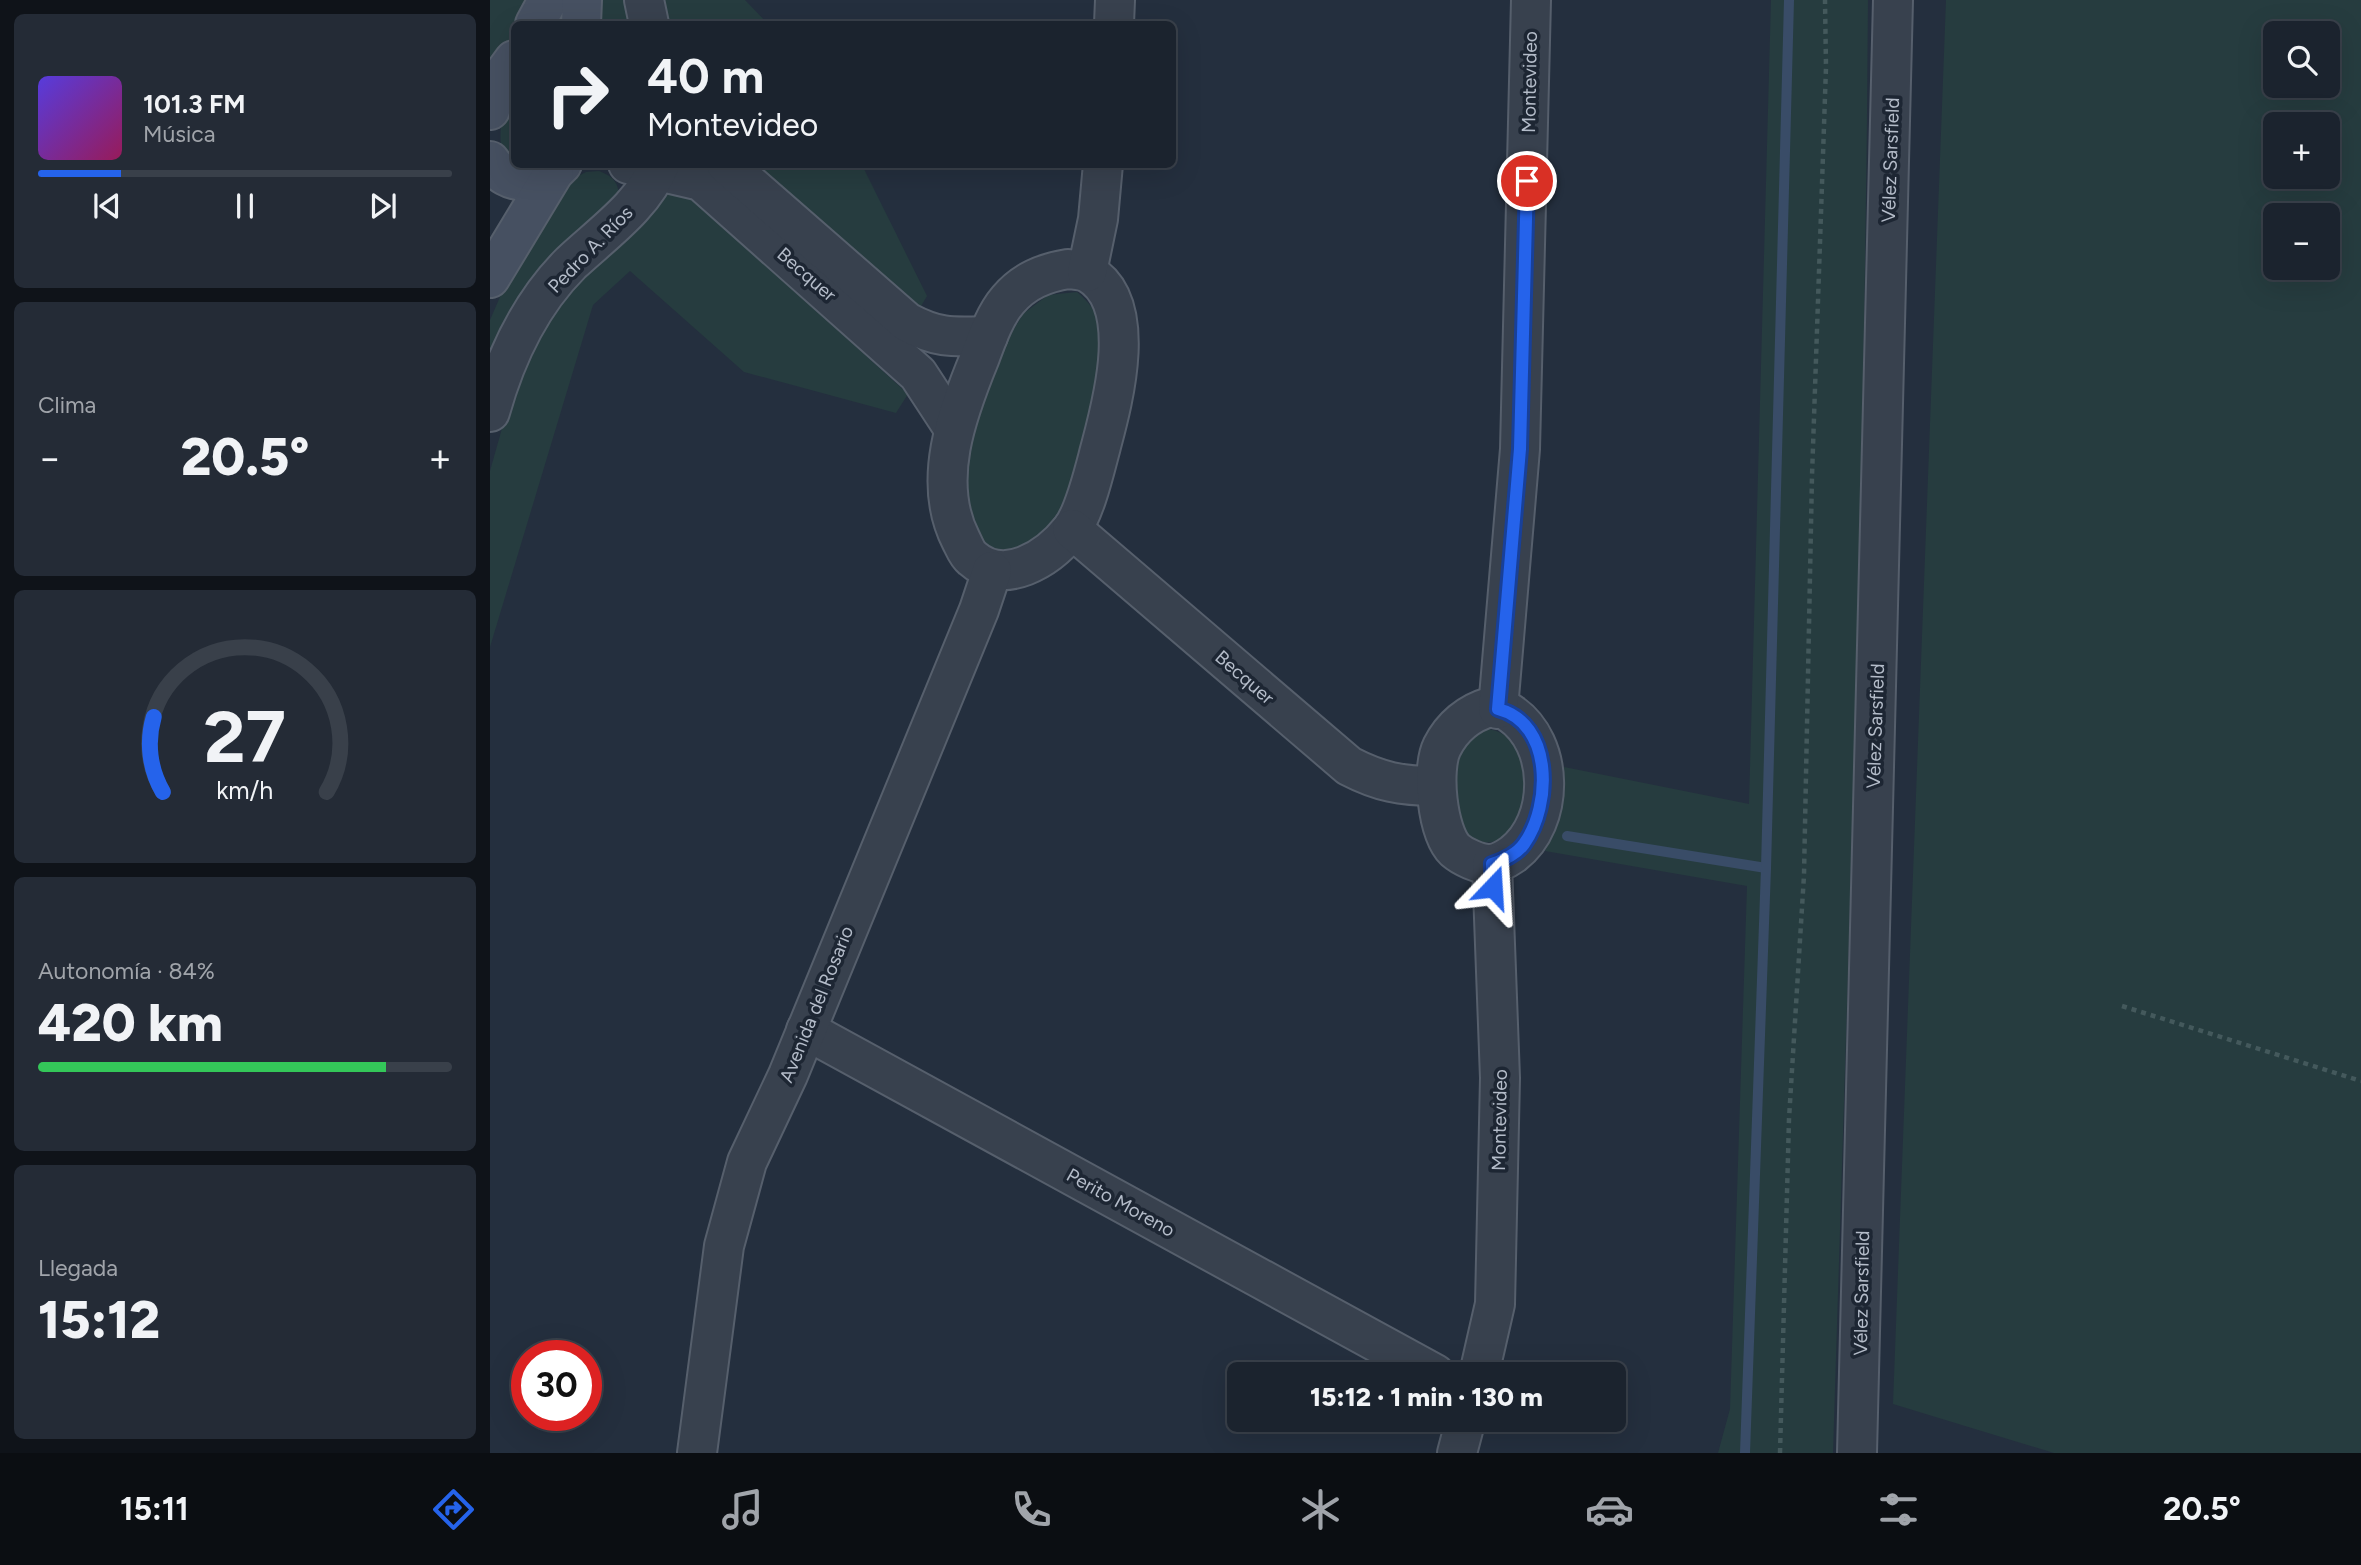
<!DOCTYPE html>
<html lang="es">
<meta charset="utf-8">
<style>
body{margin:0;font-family:Figtree,sans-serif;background:#242b36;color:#f1f3f6;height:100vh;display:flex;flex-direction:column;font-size:26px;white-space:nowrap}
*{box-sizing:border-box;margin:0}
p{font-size:23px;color:#a0a4aa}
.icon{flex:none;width:38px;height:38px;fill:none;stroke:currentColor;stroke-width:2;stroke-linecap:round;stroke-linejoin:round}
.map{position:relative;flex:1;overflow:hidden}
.side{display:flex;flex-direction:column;gap:14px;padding:14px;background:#0f1319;width:490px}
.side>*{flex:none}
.top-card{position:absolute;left:21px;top:21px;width:665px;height:147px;border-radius:10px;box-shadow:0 7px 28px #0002,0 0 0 2px #39404a;background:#1b232e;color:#f1f3f6;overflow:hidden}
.controls{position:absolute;left:1773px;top:21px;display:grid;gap:14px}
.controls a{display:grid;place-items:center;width:77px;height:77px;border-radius:10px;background:#1b232e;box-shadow:0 7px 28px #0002,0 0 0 2px #39404a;font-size:35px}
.speed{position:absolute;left:21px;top:1340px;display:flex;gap:14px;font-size:35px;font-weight:700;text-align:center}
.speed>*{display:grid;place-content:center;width:91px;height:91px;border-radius:50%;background:#1b232e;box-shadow:0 7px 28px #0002,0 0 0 2px #39404a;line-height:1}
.speed .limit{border:10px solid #d22;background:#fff;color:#111}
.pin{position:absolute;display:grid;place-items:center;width:60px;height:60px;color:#fff;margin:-30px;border:4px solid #fff;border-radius:50%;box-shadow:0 2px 7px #0007}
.me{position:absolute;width:77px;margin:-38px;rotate:20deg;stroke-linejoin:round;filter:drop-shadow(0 0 5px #0008)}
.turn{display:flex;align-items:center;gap:24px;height:147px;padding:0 21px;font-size:32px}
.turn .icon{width:91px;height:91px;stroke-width:2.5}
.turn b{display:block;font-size:49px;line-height:60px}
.big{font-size:52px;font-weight:800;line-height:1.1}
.side .widget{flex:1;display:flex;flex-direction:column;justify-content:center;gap:10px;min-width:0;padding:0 24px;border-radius:10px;background:#242b36}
.side .dial{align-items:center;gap:0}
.dial svg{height:182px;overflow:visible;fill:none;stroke:#39404a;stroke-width:7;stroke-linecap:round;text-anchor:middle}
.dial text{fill:#f1f3f6;stroke:none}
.song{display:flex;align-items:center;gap:21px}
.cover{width:84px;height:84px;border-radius:10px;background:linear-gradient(135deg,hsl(250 70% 55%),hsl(330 70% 35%))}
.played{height:7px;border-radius:4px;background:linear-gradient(90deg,#2563eb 20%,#39404a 20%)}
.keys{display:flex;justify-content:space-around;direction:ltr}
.heat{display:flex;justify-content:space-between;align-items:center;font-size:38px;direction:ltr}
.charge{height:10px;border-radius:5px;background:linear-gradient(90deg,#34c759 84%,#39404a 0)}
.trip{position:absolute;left:737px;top:1362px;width:399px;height:70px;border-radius:10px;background:#1b232e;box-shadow:0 7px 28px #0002,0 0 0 2px #39404a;font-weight:800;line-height:70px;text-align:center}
.dock{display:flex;height:112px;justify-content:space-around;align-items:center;background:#0b0e12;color:#a0a4aa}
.dock .icon{width:49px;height:49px}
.dock .active{color:#2563eb}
.dock b{font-size:32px;color:#f1f3f6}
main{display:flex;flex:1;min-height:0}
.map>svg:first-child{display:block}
</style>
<main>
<section class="side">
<div class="widget">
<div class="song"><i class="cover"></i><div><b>101.3 FM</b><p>Música</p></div></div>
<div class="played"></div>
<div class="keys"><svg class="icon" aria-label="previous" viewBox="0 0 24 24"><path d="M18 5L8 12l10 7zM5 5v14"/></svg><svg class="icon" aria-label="pause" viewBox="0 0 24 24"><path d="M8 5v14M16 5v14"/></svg><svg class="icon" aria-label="next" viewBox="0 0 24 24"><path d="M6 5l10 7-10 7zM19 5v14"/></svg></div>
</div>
<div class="widget"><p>Clima</p>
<div class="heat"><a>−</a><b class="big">20.5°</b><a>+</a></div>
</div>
<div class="widget dial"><svg viewBox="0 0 100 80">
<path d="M14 69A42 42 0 1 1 86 69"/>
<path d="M14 69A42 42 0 0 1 10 36" stroke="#2563eb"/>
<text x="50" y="56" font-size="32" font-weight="700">27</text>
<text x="50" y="72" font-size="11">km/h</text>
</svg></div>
<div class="widget"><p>Autonomía · 84%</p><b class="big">420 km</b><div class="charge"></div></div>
<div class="widget"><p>Llegada</p><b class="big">15:12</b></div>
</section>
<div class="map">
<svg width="1871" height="1453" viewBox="0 0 1871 1453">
<rect width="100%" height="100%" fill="#242f3e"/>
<!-- green -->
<g fill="#263c3f" fill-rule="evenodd">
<polygon points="0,0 58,0 45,24 24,24 24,60 0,110"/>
<polygon points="109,0 142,0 146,24 109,24"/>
<polygon points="170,0 255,0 278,24 175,24"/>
<path d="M1281,0H1378C1375,484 1358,969 1343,1453H1228L1240,1409L1257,886L1055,851C1072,821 1075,801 1074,767L1259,804Z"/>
<path d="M1456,0H1871V1453H1564L1403,1404ZM1785,33H1838V86H1785ZM1785,124H1838V177H1785ZM1785,215H1838V268H1785Z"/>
<path d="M24,87V164L47,165C41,168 34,169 26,167C0,157 12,105 24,87Z"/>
<polygon points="252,165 372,165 437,296 427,313"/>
<path d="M109,171C122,176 128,181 129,196L0,382V320L13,290L81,180L96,172Z"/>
<polygon points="176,194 193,195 209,204 418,394 406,413 254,372 140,271 103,305 0,647 0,471 22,393 60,315 91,278 163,203"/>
<path d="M587,292C611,313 612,325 614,356L579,499L559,532L523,557L485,544L471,486L475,450L512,349L533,314L558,295Z"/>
<path d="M999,729C1063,743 1036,849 994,842C965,837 967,810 966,787C966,779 963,768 965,760C969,744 984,733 999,729Z"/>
</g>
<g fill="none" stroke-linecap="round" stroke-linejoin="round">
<!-- stream -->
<g stroke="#394c67" stroke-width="10">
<polyline points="1077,836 1276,868"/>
<polyline points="1255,1453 1276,868 1299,0"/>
</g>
<defs>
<g id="street">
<polyline points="154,0 159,24"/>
<polyline points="624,24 625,0"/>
<polyline points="138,164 211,181 428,374 464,429"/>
<path d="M236,164L417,322C449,339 463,337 498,336"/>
<path d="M578,269C584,270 593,270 598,273C650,302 623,401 611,446C605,468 595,513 581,530C558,559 514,587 482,558C477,554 474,546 471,540C441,482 467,413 490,357C497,338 505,315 518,300C534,281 554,273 578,269Z"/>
<polyline points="597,272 608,219 613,164"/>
<path d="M0,412C15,358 41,303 81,263C113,233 153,206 170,164"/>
<path d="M582,529L859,766C890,782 911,786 946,786"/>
<path d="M1000,707C1006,708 1015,709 1020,713C1065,743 1065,822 1023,854C1016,859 1008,864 999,864C989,864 973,857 965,850C947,832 941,769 952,747C962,727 979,713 1000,707Z"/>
<polyline points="1008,709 1030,449 1041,0"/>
<polyline points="316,1030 945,1374"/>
<polyline points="989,1374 1005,1304 1010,1078 1002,864"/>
<polyline points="207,1453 234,1246 257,1162 298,1075 489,610 502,571"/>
<polyline points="967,1453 976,1419"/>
<polyline points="1367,1453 1403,0"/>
</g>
<g id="secondary">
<polyline points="45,24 58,0"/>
<polyline points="91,24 92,0"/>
<polyline points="0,110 10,79 24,60"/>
<path d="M0,161C18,188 52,186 72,164"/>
<polyline points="0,278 64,172"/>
</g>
</defs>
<!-- street casing -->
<use href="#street" stroke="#565f6c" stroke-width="42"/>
<!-- secondary casing -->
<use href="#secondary" stroke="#565f6c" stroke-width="42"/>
<!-- path -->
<g stroke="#44595c" stroke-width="4.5" stroke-dasharray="5 5" stroke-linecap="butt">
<polyline points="1632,1006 1871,1081"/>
<polyline points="1290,1453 1299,1119 1314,875 1322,476 1336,67 1335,0"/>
</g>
<!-- street -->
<use href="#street" stroke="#38414e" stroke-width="38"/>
<!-- secondary -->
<use href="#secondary" stroke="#465061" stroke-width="38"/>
</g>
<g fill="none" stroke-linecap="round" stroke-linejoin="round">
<defs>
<path id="route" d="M1003,887L1002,864C1014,860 1027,854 1034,844C1062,805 1063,723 1008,709L1030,449L1037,181"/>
</defs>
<!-- route casing -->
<use href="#route" stroke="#184099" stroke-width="18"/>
<!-- route -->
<use href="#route" stroke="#2563eb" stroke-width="12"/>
</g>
<g text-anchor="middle" stroke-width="7" stroke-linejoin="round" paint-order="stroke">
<!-- street labels -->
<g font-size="19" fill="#b4bcc9" stroke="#1d2633">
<text transform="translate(1039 82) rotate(-89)" y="7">Montevideo</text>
<text transform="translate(1400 160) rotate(-88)" y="7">Vélez Sarsfield</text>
<text transform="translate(100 249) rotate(-46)" y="7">Pedro A. Ríos</text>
<text transform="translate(317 274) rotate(41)" y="7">Becquer</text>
<text transform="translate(755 677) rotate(41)" y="7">Becquer</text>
<text transform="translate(1385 726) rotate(-88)" y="7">Vélez Sarsfield</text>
<text transform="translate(326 1004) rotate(-68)" y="7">Avenida del Rosario</text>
<text transform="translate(1009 1120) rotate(-89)" y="7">Montevideo</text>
<text transform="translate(631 1202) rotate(29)" y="7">Perito Moreno</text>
<text transform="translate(1371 1293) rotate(-89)" y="7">Vélez Sarsfield</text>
</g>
</g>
</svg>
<div class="controls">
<a><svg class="icon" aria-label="search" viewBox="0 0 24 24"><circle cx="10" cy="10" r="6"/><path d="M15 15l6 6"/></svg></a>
<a>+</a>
<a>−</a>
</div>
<div class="speed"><div class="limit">30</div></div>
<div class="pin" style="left:1037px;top:181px;background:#d93025"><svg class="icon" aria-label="arrive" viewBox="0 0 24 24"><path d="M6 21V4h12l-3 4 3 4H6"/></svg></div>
<svg class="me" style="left:1003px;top:887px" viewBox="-20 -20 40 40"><path d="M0-17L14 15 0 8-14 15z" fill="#2563eb" stroke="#fff" stroke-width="4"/></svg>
<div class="trip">15:12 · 1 min · 130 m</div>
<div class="top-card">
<div class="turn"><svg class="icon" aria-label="right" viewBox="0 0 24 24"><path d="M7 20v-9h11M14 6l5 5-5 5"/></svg><div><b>40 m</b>Montevideo</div></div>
</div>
</div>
</main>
<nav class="dock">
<b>15:11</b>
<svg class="icon active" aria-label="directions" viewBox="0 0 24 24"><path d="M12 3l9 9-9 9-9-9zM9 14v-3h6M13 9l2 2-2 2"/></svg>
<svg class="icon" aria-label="music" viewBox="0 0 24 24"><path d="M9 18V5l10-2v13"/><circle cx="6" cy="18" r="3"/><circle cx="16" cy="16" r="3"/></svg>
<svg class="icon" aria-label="phone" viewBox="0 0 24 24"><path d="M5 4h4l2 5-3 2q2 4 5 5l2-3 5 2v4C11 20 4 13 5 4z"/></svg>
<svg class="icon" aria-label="climate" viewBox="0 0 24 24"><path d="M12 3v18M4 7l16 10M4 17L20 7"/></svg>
<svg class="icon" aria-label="car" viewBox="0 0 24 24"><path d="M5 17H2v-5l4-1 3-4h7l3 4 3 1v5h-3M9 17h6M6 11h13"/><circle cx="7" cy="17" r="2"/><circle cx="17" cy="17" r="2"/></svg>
<svg class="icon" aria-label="filters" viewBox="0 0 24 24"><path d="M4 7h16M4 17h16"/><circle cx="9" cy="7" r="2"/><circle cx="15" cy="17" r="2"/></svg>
<b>20.5°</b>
</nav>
